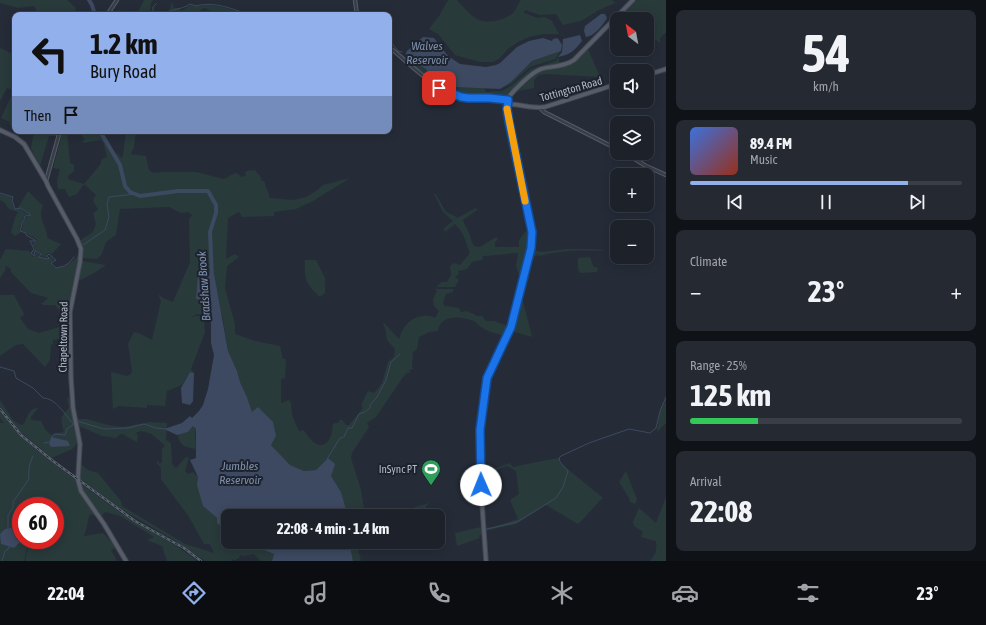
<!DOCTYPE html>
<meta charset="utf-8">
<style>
body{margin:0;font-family:"Asap Condensed",sans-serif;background:#252932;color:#f1f3f6;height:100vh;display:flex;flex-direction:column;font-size:15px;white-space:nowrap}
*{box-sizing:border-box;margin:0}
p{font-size:13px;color:#a0a3a8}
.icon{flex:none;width:22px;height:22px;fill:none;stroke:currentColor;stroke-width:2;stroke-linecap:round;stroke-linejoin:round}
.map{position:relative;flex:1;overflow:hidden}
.details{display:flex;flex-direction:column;gap:10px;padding:10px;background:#0f1217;width:320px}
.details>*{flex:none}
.hud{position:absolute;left:12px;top:12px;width:380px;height:122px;border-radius:8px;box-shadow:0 2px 10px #0003,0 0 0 1px #3a3e47;background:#91b0ec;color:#111;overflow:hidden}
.needle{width:26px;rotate:328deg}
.controls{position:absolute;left:610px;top:12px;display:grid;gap:8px}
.controls a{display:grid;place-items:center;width:44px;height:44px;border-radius:8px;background:#1c212a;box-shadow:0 2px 10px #0003,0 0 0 1px #3a3e47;font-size:20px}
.speed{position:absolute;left:12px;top:497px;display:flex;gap:8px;font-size:20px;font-weight:700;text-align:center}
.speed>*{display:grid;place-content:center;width:52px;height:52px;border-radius:50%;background:#1c212a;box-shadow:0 2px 10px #0003,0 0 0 1px #3a3e47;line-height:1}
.speed .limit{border:6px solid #d22;background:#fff;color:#111}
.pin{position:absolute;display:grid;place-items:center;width:34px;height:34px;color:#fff;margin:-17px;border-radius:8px;box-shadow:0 2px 6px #0006}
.me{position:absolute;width:44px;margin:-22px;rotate:359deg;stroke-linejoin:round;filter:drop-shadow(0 0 3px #0008)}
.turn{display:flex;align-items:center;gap:14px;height:84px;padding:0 12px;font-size:18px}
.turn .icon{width:52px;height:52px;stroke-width:2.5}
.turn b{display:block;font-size:28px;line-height:34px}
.then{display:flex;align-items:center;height:38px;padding:0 12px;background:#0003;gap:8px;font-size:15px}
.big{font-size:30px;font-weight:700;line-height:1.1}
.details .card{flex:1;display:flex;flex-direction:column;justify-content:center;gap:6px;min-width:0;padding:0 14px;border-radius:8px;background:#252932}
.details .dial{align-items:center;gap:0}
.dial b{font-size:52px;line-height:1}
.song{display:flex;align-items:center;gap:12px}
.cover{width:48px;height:48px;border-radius:6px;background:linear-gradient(135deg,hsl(220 70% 55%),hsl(10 70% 35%))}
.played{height:4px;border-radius:2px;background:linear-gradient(90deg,#91b0ec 80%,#3a3e47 80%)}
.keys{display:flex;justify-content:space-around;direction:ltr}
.heat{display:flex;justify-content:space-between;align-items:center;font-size:22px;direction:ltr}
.charge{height:6px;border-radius:3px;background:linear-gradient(90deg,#34c759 25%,#3a3e47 0)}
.trip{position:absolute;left:221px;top:509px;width:224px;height:40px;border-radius:8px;background:#1c212a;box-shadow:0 2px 10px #0003,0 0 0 1px #3a3e47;font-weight:700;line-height:40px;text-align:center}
.menu{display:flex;height:64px;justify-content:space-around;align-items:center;background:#0b0d11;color:#a0a3a8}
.menu .icon{width:28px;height:28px}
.menu .active{color:#91b0ec}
.menu b{font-size:18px;color:#f1f3f6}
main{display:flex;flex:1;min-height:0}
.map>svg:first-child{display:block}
</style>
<main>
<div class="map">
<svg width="666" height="561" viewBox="0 0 666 561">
<rect width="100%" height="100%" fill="#252c38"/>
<!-- green -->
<g fill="#293a3b">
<polygon points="0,0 67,0 76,8 74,13 78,15 39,15 34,6 18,8 0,3"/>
<polygon points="144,0 153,0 151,3 149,15 121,15 117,11 120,10 130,14 135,11 138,12"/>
<path d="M448,0H457C463,6 468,13 475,18C485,25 504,21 513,13C516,10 518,4 521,0H612L615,3L599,10L581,21L563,25L556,14L540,15L525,10L524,13L538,18L545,17L552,21L559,34H544L529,37L518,42L508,49L499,59L493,62H480L455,55L438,34L429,29L439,16Z"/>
<polygon points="637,0 666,0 666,32 660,38 660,43 652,37 647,41 647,19 619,19"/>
<path d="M171,3L173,5L174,8H180L181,11L191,5C197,8 200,5 206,5C220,6 235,10 248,15H243L239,13L217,15L205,8C196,12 190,18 181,11L174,15H163L170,9Z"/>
<polygon points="0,48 15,55 15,122 13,126 9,124 10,122 1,118 14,90 7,88 0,101"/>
<polygon points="588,49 600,77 546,74 539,75 534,80 534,88 518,91 538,72 568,65 578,59"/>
<polygon points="561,51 555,59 530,67 511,84 500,89 511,82 532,61"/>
<polygon points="404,57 426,69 429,74 454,87 484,88 486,92 502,91 512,85 531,69 556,61 558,57 560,64 534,70 506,97 505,95 497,95 497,98 469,98 461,96 439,87 427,79"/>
<polygon points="34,131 58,131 57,136 49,136 40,166 31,148"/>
<path d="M63,131L67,132L70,163L74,165V171L68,176V179L84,184L100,165L102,159L107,157L103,142L100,140L84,143L82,142L85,139L77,131H99L113,155L117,153L121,158L123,156L126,131H136L134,146L131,154L146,156L148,167L150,171L153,173L163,172H196L223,179C228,178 231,174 236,173L242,177L246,175L245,173L247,171L255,170L260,176L262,181H264L270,198L294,200L306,197L316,191L323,185L350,178L313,201L296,209L274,212V216L242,217L239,212L228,218L226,259L235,254L239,257L227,266L225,288L235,324V334L255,341L280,346L283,359H286L285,378L281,379V403L289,400L291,403L292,415L299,431L304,430C308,438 320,453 329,440C332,436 332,429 333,424L336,423H338L340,420H342L346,425H349L363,408L361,405L368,391L374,393C378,390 379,386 382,383L388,362L395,356L394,355L395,349L387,340L385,327L383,325L384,323L399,339C403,326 411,316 426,316C430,316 432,316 435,318L439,311C431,305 432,300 437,291L435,289H453V292L446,294L443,303L445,306L459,308L461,312L468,311L470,313H472L477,316H482L486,321H497L496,322L509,326L505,336C498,334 488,332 481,327C478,325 476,321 471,320C459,316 440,315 438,331L429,332L419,337L417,349L413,352L412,366L413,369L409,370L411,372L407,373L403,377L376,417L367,423L369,427L352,453L351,458L361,490L365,516H348L341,492L331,476L328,458L316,470L304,471L290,465L271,445L252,413L247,397L240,382L237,371L228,351L222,315L205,300L208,310L206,314C200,314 195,313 191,318L195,316H205L206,317L204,322L205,332L191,369L194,373L190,372L182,385L167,391L165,406L147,405V408L119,406L113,409L111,372L127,376L131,374L132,371L128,344L134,332L141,334L152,340L161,301L158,294L163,298L173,302L190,262L189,219L191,217L192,215L188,212L181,213L169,207L120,209L116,235L106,242L102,254L97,259L83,258V250L79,241L93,232L96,224L93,213L98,210L93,200L96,195L84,184L77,194L69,197L65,189H58L57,182L60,169L53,168Z"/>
<path d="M28,191L43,206C36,217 48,228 47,238L61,244L52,254L48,253L46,256L47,258L41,256L43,254L41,252L35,251L32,254L31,253L35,248L33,246V242H36L37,240L34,237L28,235L26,232L21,231L23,225L22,223L25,220L26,217L31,215L22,208H18Z"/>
<path d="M435,193L446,212L455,216L457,218L476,208L477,210L463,220C464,224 467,228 469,233C471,238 471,241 474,246L480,247L496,237L498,239L495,243V247H519V240L525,232H530V243L522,275L519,274L516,266L518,253C506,253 495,256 483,256L482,260L472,262L467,269L458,271L459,274L455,277L459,280L455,287H437L438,285L442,282H447L451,275L450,266L454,263L460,265L470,253C465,241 465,234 455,224L446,231H444V228L453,221L443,212L434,194Z"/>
<polygon points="0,194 12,197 11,199 14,209 21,209 29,215 25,215 23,220 21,222 22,225 20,226 19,231 21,232 15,236 11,232 15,218 18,212 9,209 4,202 0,200"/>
<path d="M6,249L29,251L33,257L36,253L40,254L37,256V257L48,259L50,256L54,260L50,262L54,268C66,268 71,263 79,255L68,308V337L53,340V344L51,345L50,360L45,367L23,344L16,345L0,356V295H14L24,314L20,318L28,329L39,333L63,326L59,310L55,305H43L41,304L48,298L31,293L11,272V269L6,266L5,267L6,269L0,278V260Z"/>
<path d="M568,249H591L603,250L602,251C582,250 560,250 540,256L537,255C530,259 533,265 528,269L533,250L542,252Z"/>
<polygon points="590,257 593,266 598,268 597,272 580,273 578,269 578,258"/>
<path d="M305,260H316L325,278V293L320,297C306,284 304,280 305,260Z"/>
<polygon points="82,261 106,265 94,273 78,281"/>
<polygon points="520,297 522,297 532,337 512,331"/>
<path d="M67,398H70L78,443L72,449L52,458L17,429L0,407V400L13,420L20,425L24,424C27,417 30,407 38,408L31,417V420L41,421L45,429L51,435L55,433L64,432C61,419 59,418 69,408Z"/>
<polygon points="666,399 666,423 657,432 660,411"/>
<path d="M0,411C20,438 45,457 72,477L76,476L78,462L88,470L98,473L121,501L122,506L185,544L214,553L210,544H204L189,517L161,479V468L156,462L158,461L160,464L162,462V449L165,446L152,434L141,431L136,433L138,436L137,442L122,434H120L116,438L102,436L79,426L77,419H87L108,425L123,427L150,422L167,423L166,440L171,443L172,464L176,468L186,457L189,458L185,471L188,474L193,472L199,477L198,480L203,506L217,518L223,528L228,529V542H260L264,550L274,554L272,561H261L254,554L244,556L240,555L239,558L235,560L231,559L232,561H205L174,540L119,508L82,480L81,484L121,513L175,545L198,561H167L162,546L147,540L154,537L120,516L105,512L102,516H96L90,514C87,522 87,529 84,536L103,533L116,547L111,550L117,561H25L30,540H55V506H21V540H29L24,561H0V423H4L0,418Z"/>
<path d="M193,426L196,429L195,433L196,449C187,447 181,447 178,437L179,434L188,432Z"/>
<path d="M560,458L559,462L603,498C594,506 587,516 578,524L546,505L516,524L485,531V528L494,527L518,519L510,500L519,494L516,471L507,466L487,473L482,476V473L510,463L513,467C528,464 544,460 560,458Z"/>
<polygon points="626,471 637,499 635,504 630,502 629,498 619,482"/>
<path d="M666,497V561H650C656,554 657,550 656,541L641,537L643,532L634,526L633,522L639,508L656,523Z"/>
<polygon points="429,503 419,516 405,516 406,512 415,507"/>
<polygon points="481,527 482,534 479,536 480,538 457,546 455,533"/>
<polygon points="351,542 356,542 361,561 353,561 350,546"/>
</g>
<!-- water -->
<g fill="#3c4960">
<path d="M601,14H605L607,18L606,20C601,27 594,36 586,37L584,31L585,26Z"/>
<path d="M580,35L582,41C575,50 570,55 558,57L562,52L563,39Z"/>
<polygon points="423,37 434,38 448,56 460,64 486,67 496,65 500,63 517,47 529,41 543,38 552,41 553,39 557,38 559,40 562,45 561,51 532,61 511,82 500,89 454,87 444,84 429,74 426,69 406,57 406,53 407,51"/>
<polygon points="209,274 214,274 228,351 237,371 240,382 247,397 252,412 258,407 273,422 276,436 271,445 290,465 304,471 316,470 328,458 335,464 331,476 341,492 348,516 228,516 228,529 223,528 217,523 217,518 203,506 197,485 198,477 190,460 196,458 196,429 193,426 188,432 177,435 164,429 182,423 190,416 192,418 199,411 203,405 208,389 214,355 211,343 211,324 205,300 196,299 198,276"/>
<polygon points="190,372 194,373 193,401 190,405 182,403 181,388"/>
<polygon points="51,437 68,441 70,446 51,447 49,444"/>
<polygon points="15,527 18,529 20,542 14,548 1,544 0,534 5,529"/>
<polygon points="260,542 351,542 350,546 353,561 272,561 274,554 264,550"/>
</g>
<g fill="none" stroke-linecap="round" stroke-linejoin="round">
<!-- stream -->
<g stroke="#3c4960" stroke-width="1">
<polyline points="153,15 153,7 156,4"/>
<path d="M164,15C172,8 182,10 190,4L196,6C214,1 233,9 250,15"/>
<polyline points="389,39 398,51 402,52"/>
<polyline points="0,193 13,197 12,200 15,209 21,208 31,215 25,216 24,220 22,222 22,224 20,231 26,233 26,235 35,240 36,241 30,241 34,249 31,253 34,256 35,251 42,254 38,257 48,259 49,258 47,256 49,254 56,260 51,263 56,268 64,266 69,263 74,257"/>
<polyline points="83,245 105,230 109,217 107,204 109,197 135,194"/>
<path d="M0,367L14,371L16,378L33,388L43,398C56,398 66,416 74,425"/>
<polyline points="78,422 80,422 104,429 128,428 144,424 156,428 165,429"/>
<polyline points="52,437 55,434 65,435 67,429 74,424"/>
<polyline points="44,443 49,442"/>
<polyline points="327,459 340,438 344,437 348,428 352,428 359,414 365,412 370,408 370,405 377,397 386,380 391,362 400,354"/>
<path d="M8,528V515L13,508V502L29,479C28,471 29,465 33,456"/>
<polyline points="487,529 517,522 556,498 563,487 568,471 560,462 559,458 561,456 589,443 629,429 650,433 656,428 660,411 666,397"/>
<polyline points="2,561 5,551 8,549 10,545"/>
</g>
<!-- river -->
<g stroke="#3c4960" stroke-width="4">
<polyline points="89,0 92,5 95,15"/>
<polyline points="100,131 120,165 125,186 130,192 140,196 178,191 208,191 216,205 216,213 210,232 212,278"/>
</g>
<defs>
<g id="minor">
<polyline points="355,0 357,15"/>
<polyline points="107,15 117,0"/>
<path d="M389,47C412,65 432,89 462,97C471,99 480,98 489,98C495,99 501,100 508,100"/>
<polyline points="540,108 544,112 617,149"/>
<polyline points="625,153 646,166 666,175"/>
<polyline points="46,181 60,131"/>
</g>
<g id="major">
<polyline points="647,75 666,69"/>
<path d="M507,104C520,104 532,109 545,107L617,84"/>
<polyline points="0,130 15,137 24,144 46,181 48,186 77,239 81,249 80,262 70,312 71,378 73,408 80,444 78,478"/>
<polyline points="78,480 81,491 104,524 126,561"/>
<path d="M486,561L481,489V417L487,378L511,327L532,240L531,228L519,173L508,113V98C514,90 532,72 541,69C552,66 564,67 574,60L633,0"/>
</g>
</defs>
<!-- minor casing -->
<use href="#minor" stroke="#565c67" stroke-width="4.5"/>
<!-- major casing -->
<use href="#major" stroke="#414752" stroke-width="5.5"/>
<!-- minor -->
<use href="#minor" stroke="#383e49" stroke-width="2.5"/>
<!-- major -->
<use href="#major" stroke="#565d69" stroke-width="3.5"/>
<defs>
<polyline id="rail" points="0,409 21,435 53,461 135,521 184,548 201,561"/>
</defs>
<!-- rail casing -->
<use href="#rail" stroke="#5a626f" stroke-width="2.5"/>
<!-- rail -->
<use href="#rail" stroke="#1d232e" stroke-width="1" stroke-dasharray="3" stroke-linecap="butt"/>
</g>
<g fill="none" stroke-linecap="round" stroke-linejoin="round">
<defs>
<polyline id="route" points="439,88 461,97 468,98 489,98 508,100 507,109 509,122 532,232 531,248 511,327 487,378 480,430 481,485"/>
</defs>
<!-- route casing -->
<use href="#route" stroke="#114b97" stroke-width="10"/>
<!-- route -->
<use href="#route" stroke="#1a73e8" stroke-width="7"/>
<!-- slow -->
<polyline stroke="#f59e0b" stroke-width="7" points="507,109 525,201"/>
</g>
<!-- icons -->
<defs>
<symbol id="stadium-pin" viewBox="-11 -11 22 30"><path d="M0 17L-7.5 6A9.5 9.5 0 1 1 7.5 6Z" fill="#2e9e5b" stroke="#1d232e"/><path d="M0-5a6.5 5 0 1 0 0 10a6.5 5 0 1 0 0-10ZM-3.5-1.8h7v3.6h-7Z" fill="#fff"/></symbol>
</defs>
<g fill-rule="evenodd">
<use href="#stadium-pin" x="420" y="458" width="22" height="30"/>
</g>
<g text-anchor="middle" stroke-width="4" stroke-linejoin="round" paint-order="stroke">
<!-- street labels -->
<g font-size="11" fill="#b3b9c5" stroke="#1d232e">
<text transform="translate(571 89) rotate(-16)" y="4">Tottington Road</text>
<text transform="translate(63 337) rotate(-89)" y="4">Chapeltown Road</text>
</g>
<!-- poi labels -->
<g font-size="11" fill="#b3b9c5" stroke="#1d232e" text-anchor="end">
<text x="417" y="473">InSync PT</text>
</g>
<!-- water labels -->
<g font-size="12" font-style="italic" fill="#7e8faa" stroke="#1d232e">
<text x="427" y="50">Walves<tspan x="427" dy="14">Reservoir</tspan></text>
<text transform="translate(204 286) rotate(-94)" y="4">Bradshaw Brook</text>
<text x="240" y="470">Jumbles<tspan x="240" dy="14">Reservoir</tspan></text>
</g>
</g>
</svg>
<div class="controls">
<a><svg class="needle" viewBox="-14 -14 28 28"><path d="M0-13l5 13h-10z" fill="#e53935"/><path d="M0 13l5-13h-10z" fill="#a0a3a8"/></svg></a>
<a><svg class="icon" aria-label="sound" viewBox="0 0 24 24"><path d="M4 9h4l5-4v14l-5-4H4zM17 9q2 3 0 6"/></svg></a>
<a><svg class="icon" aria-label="layers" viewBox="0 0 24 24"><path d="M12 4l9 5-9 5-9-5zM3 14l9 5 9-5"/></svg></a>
<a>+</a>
<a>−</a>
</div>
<div class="speed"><div class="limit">60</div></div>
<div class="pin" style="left:439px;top:88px;background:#d93025"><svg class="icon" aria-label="arrive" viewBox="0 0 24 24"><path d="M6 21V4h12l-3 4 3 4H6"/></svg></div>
<svg class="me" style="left:481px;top:485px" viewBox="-20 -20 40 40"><circle r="19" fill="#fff"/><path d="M0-13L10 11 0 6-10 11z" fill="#1a73e8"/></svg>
<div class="trip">22:08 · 4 min · 1.4 km</div>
<div class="hud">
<div class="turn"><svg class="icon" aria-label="left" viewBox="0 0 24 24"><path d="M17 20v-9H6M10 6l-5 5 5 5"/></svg><div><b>1.2 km</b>Bury Road</div></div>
<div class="then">Then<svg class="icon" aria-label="arrive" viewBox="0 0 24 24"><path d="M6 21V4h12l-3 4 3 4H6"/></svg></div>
</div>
</div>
<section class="details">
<div class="card dial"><b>54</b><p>km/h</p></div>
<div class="card">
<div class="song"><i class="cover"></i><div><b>89.4 FM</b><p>Music</p></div></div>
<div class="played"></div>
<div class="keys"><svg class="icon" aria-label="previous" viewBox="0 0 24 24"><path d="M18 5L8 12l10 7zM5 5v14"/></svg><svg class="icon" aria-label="pause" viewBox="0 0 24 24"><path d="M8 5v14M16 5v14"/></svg><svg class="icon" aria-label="next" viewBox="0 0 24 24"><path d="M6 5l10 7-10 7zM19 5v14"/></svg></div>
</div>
<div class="card"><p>Climate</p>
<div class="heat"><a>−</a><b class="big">23°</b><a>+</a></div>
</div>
<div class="card"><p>Range · 25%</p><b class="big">125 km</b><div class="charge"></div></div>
<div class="card"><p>Arrival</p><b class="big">22:08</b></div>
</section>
</main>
<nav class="menu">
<b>22:04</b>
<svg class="icon active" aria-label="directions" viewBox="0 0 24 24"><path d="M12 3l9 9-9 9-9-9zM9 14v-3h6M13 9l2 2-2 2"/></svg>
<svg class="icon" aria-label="music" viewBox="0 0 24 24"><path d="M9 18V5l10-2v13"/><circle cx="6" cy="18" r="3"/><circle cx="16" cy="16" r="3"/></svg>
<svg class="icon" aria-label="phone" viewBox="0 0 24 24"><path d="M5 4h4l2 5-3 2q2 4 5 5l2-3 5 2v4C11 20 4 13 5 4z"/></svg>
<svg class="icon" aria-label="climate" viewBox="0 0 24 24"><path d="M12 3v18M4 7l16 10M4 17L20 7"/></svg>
<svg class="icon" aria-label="car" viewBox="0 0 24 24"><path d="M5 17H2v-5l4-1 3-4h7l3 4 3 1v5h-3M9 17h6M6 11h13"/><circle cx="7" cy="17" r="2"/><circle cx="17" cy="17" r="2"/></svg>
<svg class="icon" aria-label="filters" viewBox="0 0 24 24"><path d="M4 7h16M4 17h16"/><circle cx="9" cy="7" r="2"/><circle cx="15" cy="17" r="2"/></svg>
<b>23°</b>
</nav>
